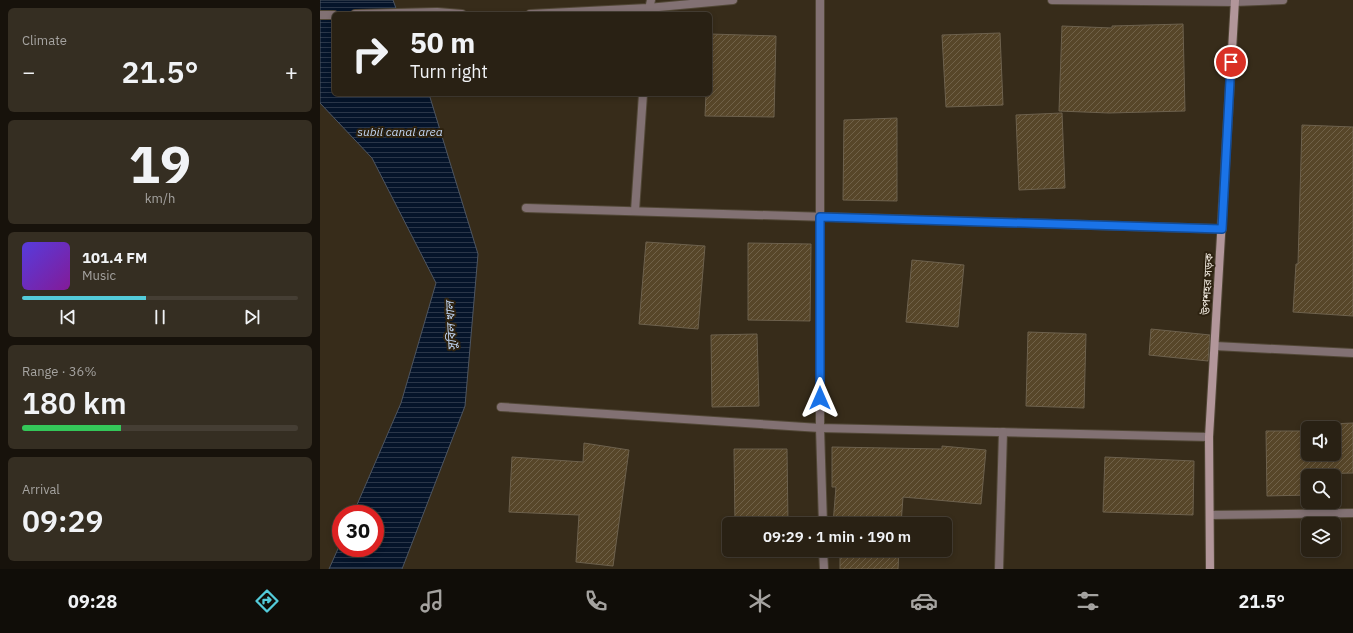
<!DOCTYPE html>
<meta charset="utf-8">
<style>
body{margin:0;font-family:"IBM Plex Sans","Noto Sans Bengali",sans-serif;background:#352e22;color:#f1f3f6;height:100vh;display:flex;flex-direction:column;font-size:15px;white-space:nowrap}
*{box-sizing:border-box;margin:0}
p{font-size:13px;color:#a5a3a0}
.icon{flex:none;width:22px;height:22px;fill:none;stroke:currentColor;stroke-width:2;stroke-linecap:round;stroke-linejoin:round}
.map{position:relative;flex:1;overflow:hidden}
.sheet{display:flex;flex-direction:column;gap:8px;padding:8px;background:#17120b;width:320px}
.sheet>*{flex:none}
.banner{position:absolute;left:12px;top:12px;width:380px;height:84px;border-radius:6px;box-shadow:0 2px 6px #0003,0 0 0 1px #453e34;background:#292114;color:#f1f3f6;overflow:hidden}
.tools{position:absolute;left:981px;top:421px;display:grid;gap:8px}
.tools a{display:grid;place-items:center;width:40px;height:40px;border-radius:6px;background:#292114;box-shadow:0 2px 6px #0003,0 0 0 1px #453e34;font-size:20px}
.speed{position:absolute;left:12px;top:505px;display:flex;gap:8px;font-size:20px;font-weight:700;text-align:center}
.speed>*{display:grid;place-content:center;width:52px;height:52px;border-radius:50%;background:#292114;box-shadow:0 2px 6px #0003,0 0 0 1px #453e34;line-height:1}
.speed .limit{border:6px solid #d22;background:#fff;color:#111}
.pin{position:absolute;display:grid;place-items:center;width:34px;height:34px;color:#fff;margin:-17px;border:2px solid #fff;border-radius:50%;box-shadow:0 1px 4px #0007}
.me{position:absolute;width:44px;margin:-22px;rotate:0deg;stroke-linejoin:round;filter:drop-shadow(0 0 3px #0008)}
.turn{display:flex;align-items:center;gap:14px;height:84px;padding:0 12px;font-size:18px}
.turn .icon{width:52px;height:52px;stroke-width:2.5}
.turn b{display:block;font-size:28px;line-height:34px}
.big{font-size:30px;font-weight:600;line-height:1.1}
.sheet .card{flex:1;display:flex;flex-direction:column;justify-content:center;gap:6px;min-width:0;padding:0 14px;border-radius:6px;background:#352e22}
.sheet .dial{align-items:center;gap:0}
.dial b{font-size:52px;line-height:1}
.song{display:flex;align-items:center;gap:12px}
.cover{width:48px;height:48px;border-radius:6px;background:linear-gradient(135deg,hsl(250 70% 55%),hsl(290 70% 35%))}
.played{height:4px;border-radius:2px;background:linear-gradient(90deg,#53cbda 45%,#453e34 45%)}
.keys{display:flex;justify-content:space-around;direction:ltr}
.heat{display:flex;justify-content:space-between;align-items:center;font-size:22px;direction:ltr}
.charge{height:6px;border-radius:3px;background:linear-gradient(90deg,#34c759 36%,#453e34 0)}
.trip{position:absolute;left:402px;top:517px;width:230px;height:40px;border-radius:6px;background:#292114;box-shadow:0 2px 6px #0003,0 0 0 1px #453e34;font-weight:600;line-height:40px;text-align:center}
.tabs{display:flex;height:64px;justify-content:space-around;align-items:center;background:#100d08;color:#a5a3a0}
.tabs .icon{width:28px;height:28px}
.tabs .selected{color:#53cbda}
.tabs b{font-size:18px;color:#f1f3f6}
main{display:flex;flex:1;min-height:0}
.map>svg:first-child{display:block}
</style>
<main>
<section class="sheet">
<div class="card"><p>Climate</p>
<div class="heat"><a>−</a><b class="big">21.5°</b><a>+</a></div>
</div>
<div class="card dial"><b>19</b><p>km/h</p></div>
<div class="card">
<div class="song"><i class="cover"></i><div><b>101.4 FM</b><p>Music</p></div></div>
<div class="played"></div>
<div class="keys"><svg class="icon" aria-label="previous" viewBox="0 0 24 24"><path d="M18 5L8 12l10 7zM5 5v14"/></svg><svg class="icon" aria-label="pause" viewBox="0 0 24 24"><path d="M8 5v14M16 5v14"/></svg><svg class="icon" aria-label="next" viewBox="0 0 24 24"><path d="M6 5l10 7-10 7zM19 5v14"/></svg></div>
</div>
<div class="card"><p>Range · 36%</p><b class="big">180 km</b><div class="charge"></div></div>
<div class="card"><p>Arrival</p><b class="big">09:29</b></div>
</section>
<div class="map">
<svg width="1033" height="569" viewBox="0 0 1033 569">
<defs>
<pattern id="water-rules" width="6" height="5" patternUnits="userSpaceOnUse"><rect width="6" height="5" fill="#05142a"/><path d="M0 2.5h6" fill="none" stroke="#2a3649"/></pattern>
<pattern id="building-hatch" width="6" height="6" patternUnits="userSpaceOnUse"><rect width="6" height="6" fill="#574629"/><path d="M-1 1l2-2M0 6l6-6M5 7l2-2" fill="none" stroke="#706148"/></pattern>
</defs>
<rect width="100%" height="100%" fill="#372c1a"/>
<!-- water -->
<polygon fill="url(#water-rules)" stroke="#4d5561" points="0,0 73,0 78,14 14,14 14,94 109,94 158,254 145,406 82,569 9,569 21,542 21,548 55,548 55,514 33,514 81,403 116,283 52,158 0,103"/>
<!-- building -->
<g fill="url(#building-hatch)" stroke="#6d614d">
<polygon points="863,24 865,111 789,113 739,111 742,26 792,28 792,26"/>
<polygon points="680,33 683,105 626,107 622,35"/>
<polygon points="390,34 456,36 454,117 385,116 386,94 390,94"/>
<polygon points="742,113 745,188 699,190 696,115"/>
<polygon points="577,118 577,201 523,200 524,120"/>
<polygon points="982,125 1033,127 1033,316 973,312 976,264 978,264"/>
<polygon points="326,242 385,246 378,329 319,324"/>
<polygon points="428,243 491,244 490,321 428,320"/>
<polygon points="592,260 644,265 638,327 586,322"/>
<polygon points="831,329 890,335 888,361 829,355"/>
<polygon points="708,332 766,334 764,408 706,406"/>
<polygon points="437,334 439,406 392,407 391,335"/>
<polygon points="1033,423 1033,473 988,474 988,495 947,496 946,431 988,431 988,454 1014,454 1014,428 1011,428 1010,424"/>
<polygon points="264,443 309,450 293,566 256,562 259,515 189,512 192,457 263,462"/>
<polygon points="622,446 666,450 661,504 583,497 581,524 513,524 516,487 512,487 512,447 622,449"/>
<polygon points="414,449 467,449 468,524 415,524"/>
<polygon points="785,457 874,461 873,515 783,512"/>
<polygon points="520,550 579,550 578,569 520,569"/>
</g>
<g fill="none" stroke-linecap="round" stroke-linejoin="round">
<defs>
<g id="street">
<polyline points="500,0 500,428 503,524"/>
<polyline points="732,0 914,2 963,0"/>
<polyline points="35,14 117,12 142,14"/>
<polyline points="210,14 328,8 413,0"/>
<polyline points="328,14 331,0"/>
<polyline points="0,15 14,15"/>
<polyline points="206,208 902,229"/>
<polyline points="315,211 323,94"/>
<polyline points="895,346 1033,353"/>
<polyline points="181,407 500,428 889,437"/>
<polyline points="890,515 1033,513"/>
<polyline points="503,550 504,569"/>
<polyline points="679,569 683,432"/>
</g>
<polyline id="secondary" points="890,569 889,437 915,0"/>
</defs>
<!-- street casing -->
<use href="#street" stroke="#514736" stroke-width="10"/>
<!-- secondary casing -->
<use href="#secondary" stroke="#514736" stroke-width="10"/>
<!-- street -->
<use href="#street" stroke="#827173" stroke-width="8"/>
<!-- secondary -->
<use href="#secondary" stroke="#b2969a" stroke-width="8"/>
</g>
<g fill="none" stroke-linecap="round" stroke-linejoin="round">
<defs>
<polyline id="route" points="500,398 500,217 902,229 911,62"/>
</defs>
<!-- route casing -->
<use href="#route" stroke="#114b97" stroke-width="10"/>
<!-- route -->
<use href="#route" stroke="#1a73e8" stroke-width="7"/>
</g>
<g text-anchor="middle" stroke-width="4" stroke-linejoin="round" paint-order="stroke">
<!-- street labels -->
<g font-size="11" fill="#f4ede2" stroke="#2d2210">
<text transform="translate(887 284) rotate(-87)" y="4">উপশহর সড়ক</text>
</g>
<!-- water labels -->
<g font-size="12" font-style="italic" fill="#c2d7f5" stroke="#2d2210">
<text x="80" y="136">subil canal area</text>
<text transform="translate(131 326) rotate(-93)" y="4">সুবিল খাল</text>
</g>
</g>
</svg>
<div class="tools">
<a><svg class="icon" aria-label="sound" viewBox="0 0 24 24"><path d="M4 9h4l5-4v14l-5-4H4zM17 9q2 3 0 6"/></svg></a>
<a><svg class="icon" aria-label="search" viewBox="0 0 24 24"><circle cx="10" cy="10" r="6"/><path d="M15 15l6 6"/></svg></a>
<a><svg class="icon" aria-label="layers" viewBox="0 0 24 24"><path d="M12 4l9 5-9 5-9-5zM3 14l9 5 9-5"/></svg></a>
</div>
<div class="speed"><div class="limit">30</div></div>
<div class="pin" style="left:911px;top:62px;background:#d93025"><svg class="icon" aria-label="arrive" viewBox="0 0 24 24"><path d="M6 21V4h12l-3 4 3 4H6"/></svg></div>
<svg class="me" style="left:500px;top:398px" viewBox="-20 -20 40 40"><path d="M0-17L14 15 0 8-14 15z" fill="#1a73e8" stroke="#fff" stroke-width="4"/></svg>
<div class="trip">09:29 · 1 min · 190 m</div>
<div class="banner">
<div class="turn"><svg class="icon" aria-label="right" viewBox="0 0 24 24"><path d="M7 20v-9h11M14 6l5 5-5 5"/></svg><div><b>50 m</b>Turn right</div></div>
</div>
</div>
</main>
<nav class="tabs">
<b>09:28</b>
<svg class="icon selected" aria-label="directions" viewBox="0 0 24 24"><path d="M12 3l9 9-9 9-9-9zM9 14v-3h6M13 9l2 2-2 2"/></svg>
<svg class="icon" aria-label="music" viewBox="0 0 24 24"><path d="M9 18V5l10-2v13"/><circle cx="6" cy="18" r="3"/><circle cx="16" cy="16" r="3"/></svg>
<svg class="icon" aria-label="phone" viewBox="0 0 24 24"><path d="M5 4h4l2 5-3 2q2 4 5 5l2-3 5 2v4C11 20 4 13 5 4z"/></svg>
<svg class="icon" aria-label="climate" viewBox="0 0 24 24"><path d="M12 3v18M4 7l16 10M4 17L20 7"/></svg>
<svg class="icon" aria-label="car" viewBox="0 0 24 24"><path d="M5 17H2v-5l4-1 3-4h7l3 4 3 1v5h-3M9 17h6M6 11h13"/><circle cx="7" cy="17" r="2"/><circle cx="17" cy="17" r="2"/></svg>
<svg class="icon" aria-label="filters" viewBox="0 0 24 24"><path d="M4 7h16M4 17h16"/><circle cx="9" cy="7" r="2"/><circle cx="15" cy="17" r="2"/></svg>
<b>21.5°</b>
</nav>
